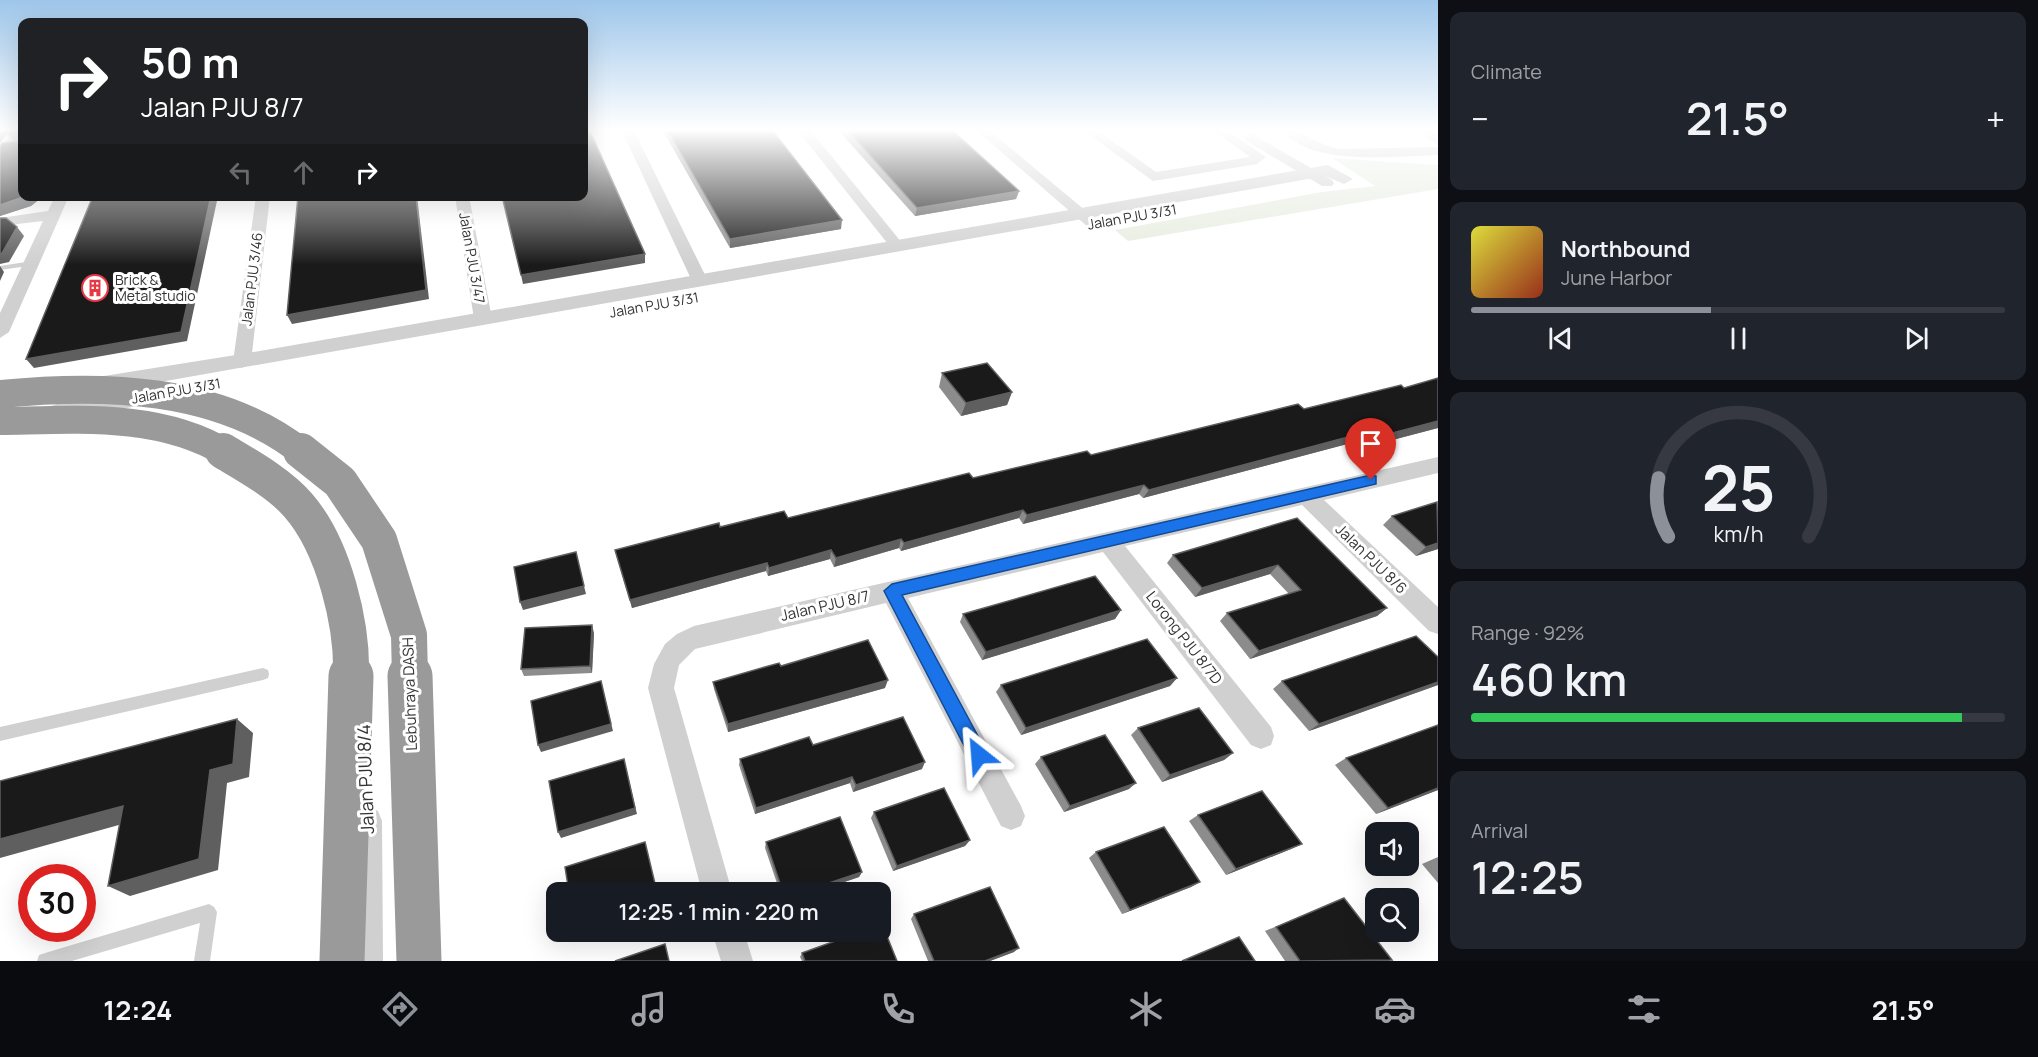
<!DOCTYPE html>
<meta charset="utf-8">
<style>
body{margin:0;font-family:Manrope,sans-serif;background:#20242c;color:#f1f3f6;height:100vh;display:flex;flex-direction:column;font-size:22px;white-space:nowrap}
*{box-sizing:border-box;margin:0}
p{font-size:20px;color:#9ea1a6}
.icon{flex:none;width:33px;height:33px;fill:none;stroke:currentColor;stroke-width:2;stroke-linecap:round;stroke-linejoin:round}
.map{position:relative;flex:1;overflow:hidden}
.sheet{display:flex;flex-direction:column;gap:12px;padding:12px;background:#0d0f14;width:600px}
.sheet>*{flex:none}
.hud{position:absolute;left:18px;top:18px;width:570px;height:183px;border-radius:12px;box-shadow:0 6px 24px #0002;background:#202124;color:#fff;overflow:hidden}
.tools{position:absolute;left:1365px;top:822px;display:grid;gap:12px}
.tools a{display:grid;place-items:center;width:54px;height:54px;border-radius:12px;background:#171b24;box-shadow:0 6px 24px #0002;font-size:30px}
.speed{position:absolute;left:18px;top:864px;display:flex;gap:12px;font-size:30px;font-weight:700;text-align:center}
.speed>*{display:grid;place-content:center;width:78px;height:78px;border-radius:50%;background:#171b24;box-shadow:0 6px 24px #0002;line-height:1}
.speed .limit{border:9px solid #d22;background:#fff;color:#111}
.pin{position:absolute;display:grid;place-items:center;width:51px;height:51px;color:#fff;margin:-62px -26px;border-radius:50% 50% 50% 0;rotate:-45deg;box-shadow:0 0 6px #0007}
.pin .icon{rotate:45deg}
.me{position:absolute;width:66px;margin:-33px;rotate:332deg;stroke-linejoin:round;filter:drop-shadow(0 0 4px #0008)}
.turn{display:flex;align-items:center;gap:21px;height:126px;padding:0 24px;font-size:27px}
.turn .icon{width:78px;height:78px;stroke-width:2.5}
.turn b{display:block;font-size:42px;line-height:51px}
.lanes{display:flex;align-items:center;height:57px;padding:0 24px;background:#0003;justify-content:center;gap:30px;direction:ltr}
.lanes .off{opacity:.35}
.big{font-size:45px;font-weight:600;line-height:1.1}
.sheet .widget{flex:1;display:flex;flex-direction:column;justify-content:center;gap:9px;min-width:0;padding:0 21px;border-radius:12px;background:#20242c}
.sheet .dial{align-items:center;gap:0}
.dial svg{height:156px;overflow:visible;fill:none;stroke:#363941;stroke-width:7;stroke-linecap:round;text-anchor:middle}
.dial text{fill:#f1f3f6;stroke:none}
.song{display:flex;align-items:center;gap:18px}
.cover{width:72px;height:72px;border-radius:9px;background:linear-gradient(135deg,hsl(60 70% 55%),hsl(10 70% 35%))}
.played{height:6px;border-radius:3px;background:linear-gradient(90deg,#8c9099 45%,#363941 45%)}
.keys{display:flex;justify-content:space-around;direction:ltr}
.heat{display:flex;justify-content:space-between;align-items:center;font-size:33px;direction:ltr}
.charge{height:9px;border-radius:4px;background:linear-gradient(90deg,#34c759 92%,#363941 0)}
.trip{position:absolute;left:546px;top:882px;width:345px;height:60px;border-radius:12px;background:#171b24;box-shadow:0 6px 24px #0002;font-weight:600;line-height:60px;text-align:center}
.tab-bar{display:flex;height:96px;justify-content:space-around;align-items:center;background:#090b0e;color:#9ea1a6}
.tab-bar .icon{width:42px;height:42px}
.tab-bar .active{color:#8c9099}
.tab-bar b{font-size:27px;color:#f1f3f6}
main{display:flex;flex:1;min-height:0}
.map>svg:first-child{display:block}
</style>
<main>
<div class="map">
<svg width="1438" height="961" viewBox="0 0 1438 961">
<rect width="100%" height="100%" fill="#fff"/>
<!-- green -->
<polygon fill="#e6ecdf" points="1332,158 1438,165 1438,189 1128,241 1115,230 1322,192 1375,186"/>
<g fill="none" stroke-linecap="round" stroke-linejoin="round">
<!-- service -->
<g fill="#d0d0d0" fill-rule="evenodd">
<polygon points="12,131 18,131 3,156 0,158 0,150"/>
<polygon points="32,261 36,263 35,265 0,270 0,266"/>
<polygon points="263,668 268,670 269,674 268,678 263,680 0,741 0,727"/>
<polygon points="209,904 214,907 217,912 210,961 194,961 200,923 72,961 37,961 39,955 45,953"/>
</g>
<!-- minor -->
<g fill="#d0d0d0" fill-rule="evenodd">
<polygon points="622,131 634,131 708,281 706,284 694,284 692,281"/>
<polygon points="798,131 811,131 902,243 905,246 902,249 892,249"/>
<polygon points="977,131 990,131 1098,221 1101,224 1098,227 1088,227"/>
<polygon points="1084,131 1098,131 1156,172 1250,157 1214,131 1228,131 1266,157 1257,164 1153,181"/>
<path d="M1284,131H1299L1318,142L1337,149L1438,147V155C1397,156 1310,167 1284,131Z"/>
<polygon points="1417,131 1431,131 1438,135 1438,145"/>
<polygon points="1250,133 1332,180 1334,183 1332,186 1322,186 1245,140 1244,137"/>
<polygon points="55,196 69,196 9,332 0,338 0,313 43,221 0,226 0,218 48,211"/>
<polygon points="256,196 270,196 251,362 242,368 233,362"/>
<polygon points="455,196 469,196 492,319 483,324 474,319"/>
<polygon points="1438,457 1438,473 1324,500 1438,607 1438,634 1429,631 1302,505 1125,546 1271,727 1274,736 1271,745 1261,749 1251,745 1103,552 908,598 1021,806 1025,816 1021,826 1011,830 1001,826 886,603 695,649 679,665 674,688 732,892 702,892 648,688 654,664 665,644 677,634 694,626"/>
<polygon points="368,807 378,811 382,821 383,961 351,961 354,821 358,811"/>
<polygon points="712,932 744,932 753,961 721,961"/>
</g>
<!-- tertiary -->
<g fill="#d0d0d0" fill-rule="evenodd">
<polygon points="1328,165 1353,179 1344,184 1325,176 104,392 95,390 92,384 95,378 104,376 242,354"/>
<polygon points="138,390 147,392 150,398 147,404 57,422 48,419 45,413 48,407 57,404"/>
</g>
<!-- motorway-bridge-far2 -->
<g stroke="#9a9a9a" stroke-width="28">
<path d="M0,394C102,384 219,386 303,453"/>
<path d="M0,421C74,420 159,412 226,453"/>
</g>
<!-- motorway-bridge-far1 -->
<g stroke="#9a9a9a" stroke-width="36">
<path d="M223,451C248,466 279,483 298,505C334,546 353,625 351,678"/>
<polyline points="301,451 340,482 379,540 409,635 410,678"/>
</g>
<!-- motorway-bridge -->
<g stroke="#9a9a9a" stroke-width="45">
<polyline points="410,676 419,961"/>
<polyline points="342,961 351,676"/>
</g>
</g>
<!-- wall -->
<g fill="#8c8c8c">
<polygon points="10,131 22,131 22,196 42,196 41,198 31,206 0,216 0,147 2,143 14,142 8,134"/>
<polygon points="663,131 773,131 841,229 730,248"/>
<polygon points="839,131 953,131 1019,191 1016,199 915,216"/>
<polygon points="942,373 1012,392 1007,405 961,416 939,387"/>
<polygon points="1438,378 1438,428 1358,449 1351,443 1143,498 1139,494 1023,524 1019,518 901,551 899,548 834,567 830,559 768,576 766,571 632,608 617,558 615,550 720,527 788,518 973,478 1091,455 1404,388"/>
<polygon points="1392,516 1438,549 1416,556 1383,525"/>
<polygon points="1297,518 1387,608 1377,616 1250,659 1220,621 1227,613 1289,594 1270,574 1195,597 1167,563 1173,555"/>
<polygon points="1121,610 1115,619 982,660 960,622 963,614"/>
<polygon points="594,633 592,673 524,676 521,669"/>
<polygon points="1438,657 1438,685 1309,731 1273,689 1282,681"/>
<polygon points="781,666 885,688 728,732 714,689 713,682"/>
<polygon points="1177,678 1170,686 1021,735 996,692 1001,685"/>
<polygon points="1138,728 1233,753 1224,760 1162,782 1131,735"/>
<polygon points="813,745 922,769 853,792 850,783 755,814 739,765 740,759"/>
<polygon points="1041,757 1129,789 1064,812 1035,764"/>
<polygon points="1346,758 1438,790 1376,814 1335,765"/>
<polygon points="874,812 970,840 965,846 893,871 871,818"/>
<polygon points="1198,815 1291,849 1226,875 1189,821"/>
<polygon points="766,842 862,872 859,877 815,892 780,892 765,848"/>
<polygon points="1096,852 1200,882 1191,887 1122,914 1089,858"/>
<polygon points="1438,857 1438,883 1422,864"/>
<polygon points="1344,898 1390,961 1285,961 1265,931"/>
<polygon points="914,914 1014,952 990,961 928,961 911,919"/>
<polygon points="802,953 897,961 802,961 800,957"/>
</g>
<!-- shaded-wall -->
<g fill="#5f5f5f">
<polygon points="0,131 9,131 0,143"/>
<polygon points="1019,191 1016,199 915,216 917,208"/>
<polygon points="26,196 42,196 41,198 31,206 0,216 0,205"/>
<polygon points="211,196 218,196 187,341 34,368 26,359"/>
<polygon points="416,196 417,196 429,299 292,324 287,315"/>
<polygon points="842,220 841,229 730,248 730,239"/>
<polygon points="17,227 24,236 9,262 0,264 0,254"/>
<polygon points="645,254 645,263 523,284 521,275"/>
<polygon points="0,266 4,272 0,281"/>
<polygon points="1012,392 1007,405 961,416 966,403"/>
<polygon points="1438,421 1438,428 1358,449 1366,440"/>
<polygon points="1359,434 1351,443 1143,498 1149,490"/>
<polygon points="1144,485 1139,494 1023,524 1027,515"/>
<polygon points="1023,510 1019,518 901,551 904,543"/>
<polygon points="901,539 899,548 834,567 836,558"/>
<polygon points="1438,543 1438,549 1416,556 1426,547"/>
<polygon points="831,550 830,559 768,576 769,568"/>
<polygon points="767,563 766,571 632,608 630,600"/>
<polygon points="1278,565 1270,574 1195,597 1202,588"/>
<polygon points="584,586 586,594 523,610 520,602"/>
<polygon points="1387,608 1377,616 1250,659 1259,651"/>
<polygon points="1121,610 1115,619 982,660 986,652"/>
<polygon points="592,625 594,633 592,673 590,666"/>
<polygon points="1177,678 1170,686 1021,735 1026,728"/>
<polygon points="888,680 885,688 728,732 728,724"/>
<polygon points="601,681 613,731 541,752 538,745"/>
<polygon points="1438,682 1438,685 1309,731 1319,724"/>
<polygon points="237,719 253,733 249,777 227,783 218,870 130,896 108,886 210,770"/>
<polygon points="1233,753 1224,760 1162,782 1170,775"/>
<polygon points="624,759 637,814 561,838 558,832"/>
<polygon points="925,762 922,769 853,792 856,785"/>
<polygon points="852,777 850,783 755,814 756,808"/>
<polygon points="1136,783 1129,789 1064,812 1070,806"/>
<polygon points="1438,788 1438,790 1376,814 1388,808"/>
<polygon points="123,806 144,818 0,858 0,839"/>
<polygon points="970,840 965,846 893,871 897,866"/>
<polygon points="1302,844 1291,849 1226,875 1236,869"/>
<polygon points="862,872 859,877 815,892 802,892"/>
<polygon points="1200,882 1191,887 1122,914 1130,910"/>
<polygon points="1019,948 1014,952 990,961 985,961"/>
</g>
<!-- building -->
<g fill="#1a1a1a" stroke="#5f5f5f" stroke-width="1.5">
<polygon points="10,131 22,131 22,196 26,196 0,205 0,147 2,143 18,141 18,134 8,134"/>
<polygon points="584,131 590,131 645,254 521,275 502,196 584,196"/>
<polygon points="668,131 773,131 842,220 730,239"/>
<polygon points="848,131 953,131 1019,191 917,208"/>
<polygon points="93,196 211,196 181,332 26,359"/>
<polygon points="298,196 416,196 426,290 287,315"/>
<polygon points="0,218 6,218 17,227 2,253 0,254"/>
<polygon points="987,363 1012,392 966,403 942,373"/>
<polygon points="1438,378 1438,421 1366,440 1359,434 1149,490 1144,485 1027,515 1023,510 904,543 901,539 836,558 831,550 769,568 767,563 630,600 615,550 719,523 720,527 784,511 788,518 969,473 973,478 1087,451 1091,455 1298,404 1304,409 1401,385 1404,388"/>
<polygon points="1437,502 1438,543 1426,547 1392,516"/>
<polygon points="1297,518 1387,608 1259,651 1227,613 1301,590 1278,565 1202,588 1173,555"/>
<polygon points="576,552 584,586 520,602 514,567"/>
<polygon points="1095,576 1121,610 986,652 963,614"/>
<polygon points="592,625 590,666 521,669 525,628"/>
<polygon points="1416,636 1438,657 1438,682 1319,724 1282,681"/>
<polygon points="1147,639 1177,678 1026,728 1001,685"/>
<polygon points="868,640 888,680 728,724 713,682 779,663 781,666"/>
<polygon points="601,681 611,724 538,745 531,701"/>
<polygon points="1199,708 1233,753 1170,775 1138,728"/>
<polygon points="903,717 925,762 856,785 852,777 756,808 740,759 809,737 813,745"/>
<polygon points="237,719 233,764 210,770 199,859 108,886 123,806 0,839 0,781"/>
<polygon points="1438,725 1438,788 1388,808 1346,758"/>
<polygon points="1105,735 1136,783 1070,806 1041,757"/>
<polygon points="624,759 635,808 558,832 549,781"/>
<polygon points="944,788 970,840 897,866 874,812"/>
<polygon points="1262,791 1302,844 1236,869 1198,815"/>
<polygon points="840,817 862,872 802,892 783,892 766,842"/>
<polygon points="1164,827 1200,882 1130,910 1096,852"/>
<polygon points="645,842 657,892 569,892 565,867"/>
<polygon points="990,887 1019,948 985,961 934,961 914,914"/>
<polygon points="1344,898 1392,960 1300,961 1276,927"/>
<polygon points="880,924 882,924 897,961 805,961 802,953 860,932 880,932"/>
<polygon points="1239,937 1255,961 1182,961"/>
<polygon points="665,944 669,961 615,961"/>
</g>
<!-- sky -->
<linearGradient id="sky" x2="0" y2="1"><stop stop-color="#9ec6ea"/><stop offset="0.49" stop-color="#fff"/><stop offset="1" stop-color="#fff" stop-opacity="0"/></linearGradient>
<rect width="1438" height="265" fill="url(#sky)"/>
<!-- route -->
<polygon fill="#1a73e8" stroke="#114b97" stroke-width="1.5" points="1371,475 1376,476 1376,484 902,595 985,749 988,755 985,761 979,764 972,761 884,591 892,584"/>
<!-- icons -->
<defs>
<symbol id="building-ring" viewBox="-11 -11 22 22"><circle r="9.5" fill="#fff" stroke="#e63946" stroke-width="1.5"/><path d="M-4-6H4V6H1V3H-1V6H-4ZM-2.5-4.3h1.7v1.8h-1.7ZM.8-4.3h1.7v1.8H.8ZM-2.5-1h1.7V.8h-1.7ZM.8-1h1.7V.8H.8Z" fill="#e63946"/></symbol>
</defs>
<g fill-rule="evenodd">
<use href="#building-ring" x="80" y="273" width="30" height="30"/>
</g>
<g text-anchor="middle" stroke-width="6" stroke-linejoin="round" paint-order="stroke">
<!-- far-street labels -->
<g font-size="14" fill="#333" stroke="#fff">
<text transform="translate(1132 217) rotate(-10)" y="5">Jalan PJU 3/31</text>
<text transform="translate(472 258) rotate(80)" y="5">Jalan PJU 3/47</text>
<text transform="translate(252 279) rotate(-83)" y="5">Jalan PJU 3/46</text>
<text transform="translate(654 305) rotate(-10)" y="5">Jalan PJU 3/31</text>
<text transform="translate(176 391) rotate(-10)" y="5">Jalan PJU 3/31</text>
</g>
<!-- far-poi labels -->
<g font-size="14" fill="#333" stroke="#fff" text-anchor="start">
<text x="115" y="285">Brick &amp;<tspan x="115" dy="16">Metal studio</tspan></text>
</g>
<!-- street labels -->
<g font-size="15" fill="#333" stroke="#fff">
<text transform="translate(1371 559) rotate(44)" y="5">Jalan PJU 8/6</text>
<text transform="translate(825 606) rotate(-13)" y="5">Jalan PJU 8/7</text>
<text transform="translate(1184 638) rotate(52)" y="5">Lorong PJU 8/7D</text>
<text transform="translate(410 694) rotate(-92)" y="5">Lebuhraya DASH</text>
</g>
<!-- near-street labels -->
<g font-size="18" fill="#333" stroke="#fff">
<text transform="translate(366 779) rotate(-92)" y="6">Jalan PJU 8/4</text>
</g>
</g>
</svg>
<div class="tools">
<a><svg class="icon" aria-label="sound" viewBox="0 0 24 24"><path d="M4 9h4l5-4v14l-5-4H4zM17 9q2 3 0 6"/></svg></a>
<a><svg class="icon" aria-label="search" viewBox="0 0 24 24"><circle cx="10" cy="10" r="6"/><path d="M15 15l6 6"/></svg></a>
</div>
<div class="speed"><div class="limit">30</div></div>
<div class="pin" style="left:1371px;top:480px;background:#d93025"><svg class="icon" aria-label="arrive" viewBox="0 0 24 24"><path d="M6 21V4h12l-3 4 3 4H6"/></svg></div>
<svg class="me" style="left:979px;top:755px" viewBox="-20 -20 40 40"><path d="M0-17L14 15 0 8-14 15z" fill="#1a73e8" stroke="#fff" stroke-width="4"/></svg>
<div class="trip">12:25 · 1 min · 220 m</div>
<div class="hud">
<div class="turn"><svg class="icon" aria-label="right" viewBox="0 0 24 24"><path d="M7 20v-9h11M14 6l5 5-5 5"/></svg><div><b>50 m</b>Jalan PJU 8/7</div></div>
<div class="lanes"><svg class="icon off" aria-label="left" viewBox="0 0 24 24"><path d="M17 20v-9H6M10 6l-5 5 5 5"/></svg><svg class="icon off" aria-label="ahead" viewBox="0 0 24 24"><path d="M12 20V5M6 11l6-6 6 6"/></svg><svg class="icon" aria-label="right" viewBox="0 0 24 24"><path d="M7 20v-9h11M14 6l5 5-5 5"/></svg></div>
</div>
</div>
<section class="sheet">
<div class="widget"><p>Climate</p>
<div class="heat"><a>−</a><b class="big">21.5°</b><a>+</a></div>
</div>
<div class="widget">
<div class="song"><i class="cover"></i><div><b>Northbound</b><p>June Harbor</p></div></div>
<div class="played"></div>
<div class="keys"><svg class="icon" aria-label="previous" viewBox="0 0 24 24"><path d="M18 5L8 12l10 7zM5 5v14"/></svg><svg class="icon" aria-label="pause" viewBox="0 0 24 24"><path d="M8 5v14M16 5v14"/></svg><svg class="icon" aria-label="next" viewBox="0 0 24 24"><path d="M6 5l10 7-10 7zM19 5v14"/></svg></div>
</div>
<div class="widget dial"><svg viewBox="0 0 100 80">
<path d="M14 69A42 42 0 1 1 86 69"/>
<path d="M14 69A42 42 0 0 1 9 39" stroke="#8c9099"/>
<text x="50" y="56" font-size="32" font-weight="700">25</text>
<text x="50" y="72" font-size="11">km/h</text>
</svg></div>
<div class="widget"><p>Range · 92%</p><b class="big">460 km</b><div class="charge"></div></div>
<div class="widget"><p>Arrival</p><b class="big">12:25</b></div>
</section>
</main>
<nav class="tab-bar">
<b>12:24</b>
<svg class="icon active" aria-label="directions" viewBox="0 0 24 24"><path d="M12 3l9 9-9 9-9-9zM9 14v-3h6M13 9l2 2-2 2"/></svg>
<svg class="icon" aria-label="music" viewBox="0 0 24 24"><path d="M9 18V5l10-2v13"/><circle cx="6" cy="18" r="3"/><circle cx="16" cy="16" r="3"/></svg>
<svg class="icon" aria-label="phone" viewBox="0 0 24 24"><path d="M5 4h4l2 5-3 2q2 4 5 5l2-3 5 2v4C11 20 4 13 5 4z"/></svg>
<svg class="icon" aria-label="climate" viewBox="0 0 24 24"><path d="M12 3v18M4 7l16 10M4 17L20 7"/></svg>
<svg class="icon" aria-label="car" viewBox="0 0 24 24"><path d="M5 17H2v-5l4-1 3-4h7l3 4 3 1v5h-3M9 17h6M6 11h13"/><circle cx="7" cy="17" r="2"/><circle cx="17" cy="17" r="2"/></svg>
<svg class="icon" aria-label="filters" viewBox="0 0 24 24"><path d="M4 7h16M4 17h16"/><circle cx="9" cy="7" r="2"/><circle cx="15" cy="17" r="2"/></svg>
<b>21.5°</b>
</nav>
